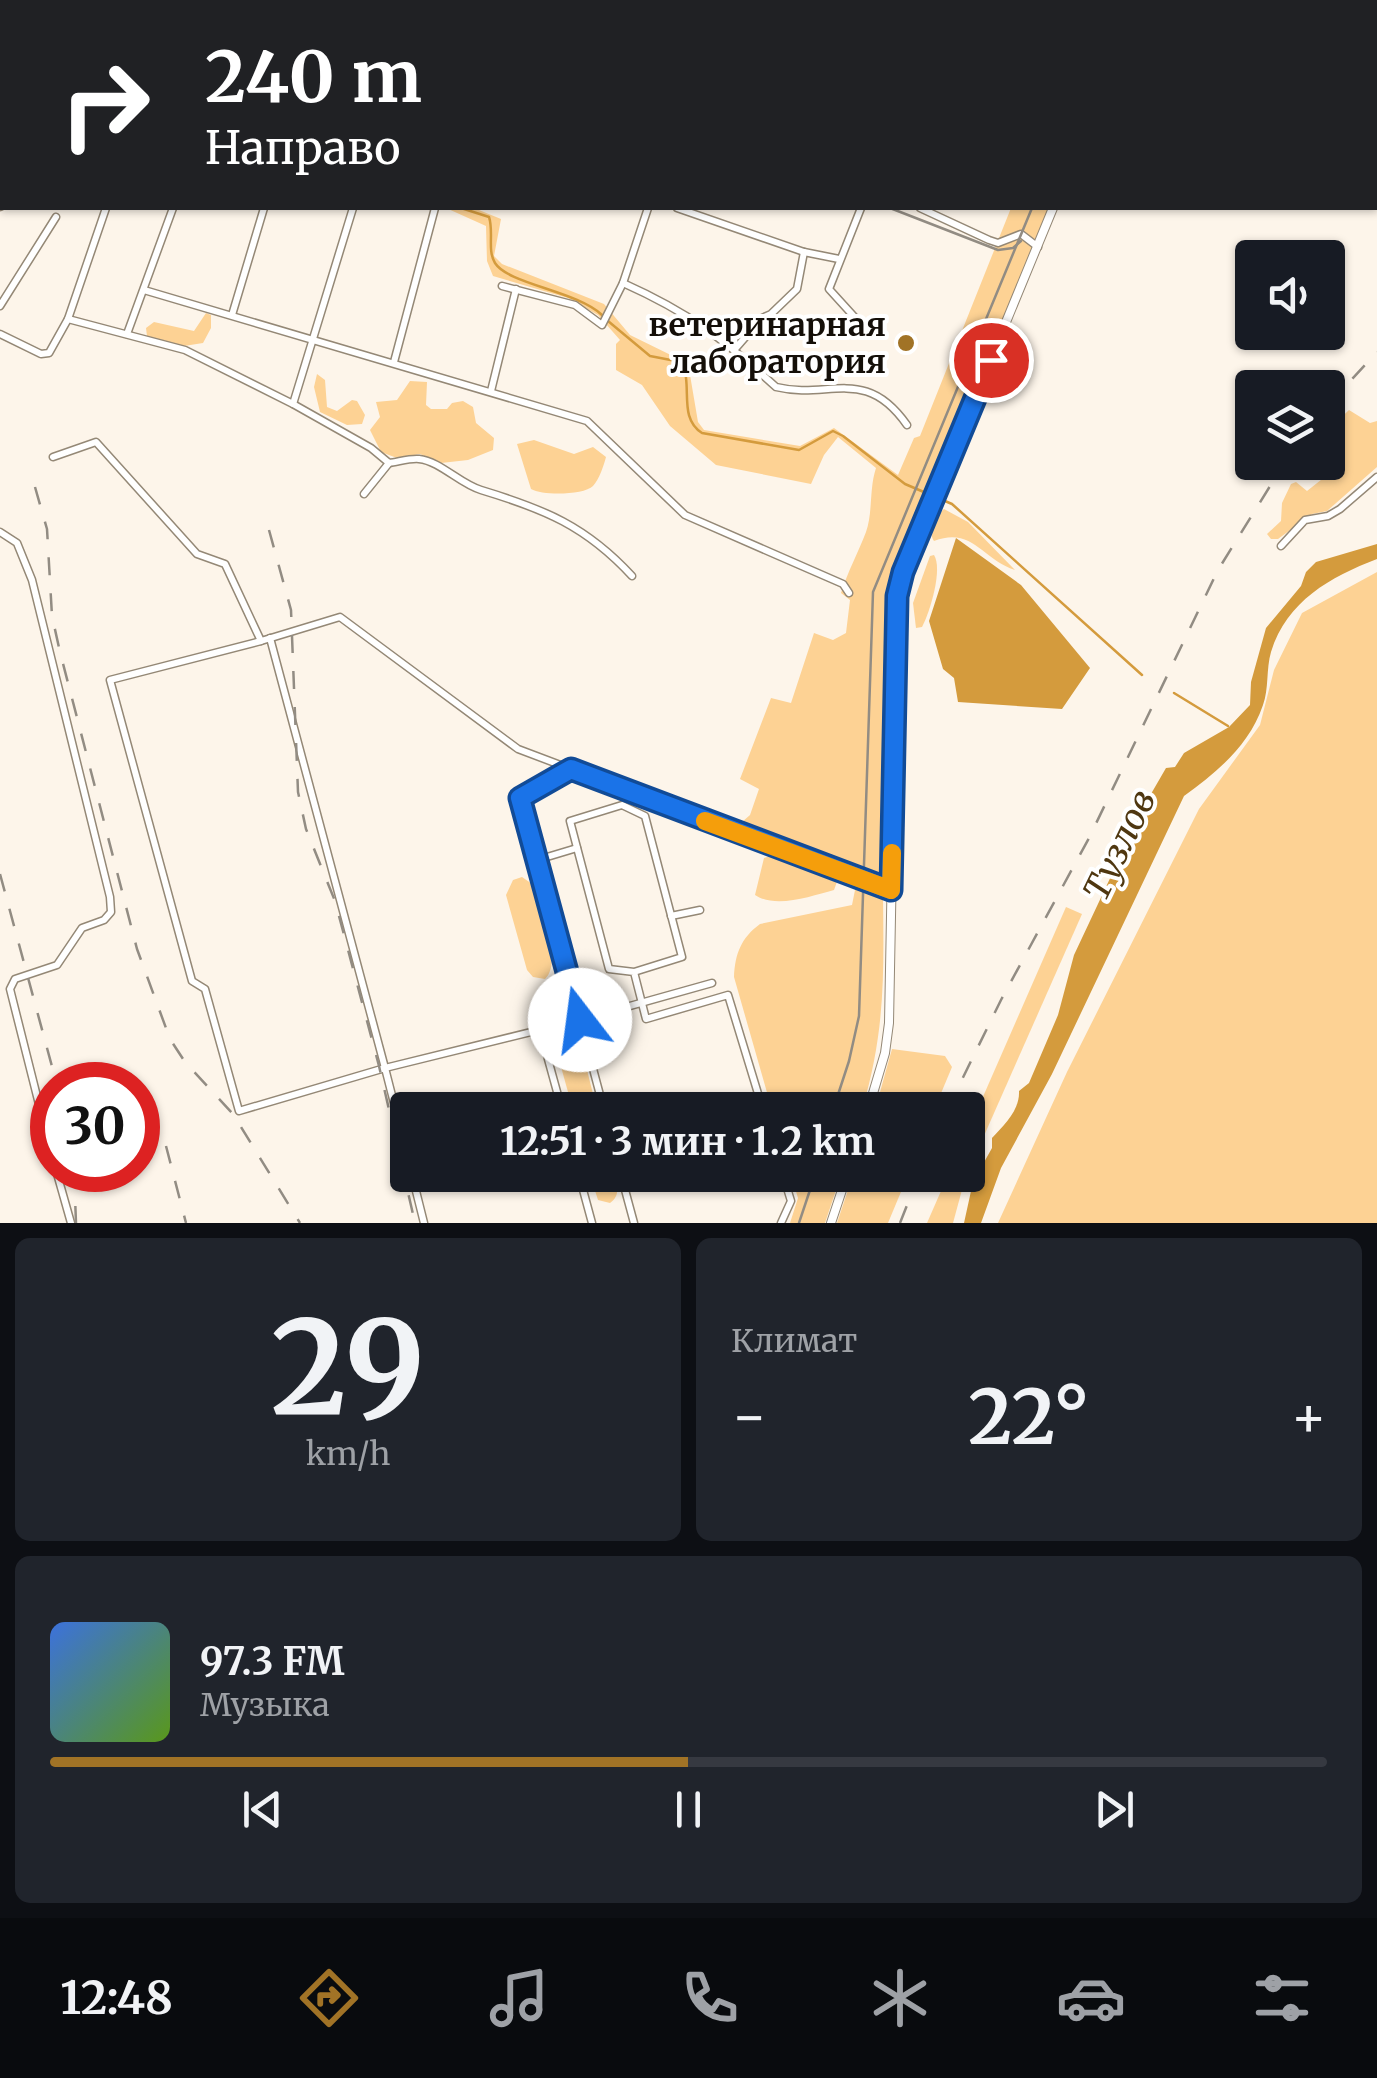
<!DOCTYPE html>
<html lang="ru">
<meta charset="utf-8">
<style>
body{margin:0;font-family:Merriweather,serif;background:#20242c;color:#f1f3f6;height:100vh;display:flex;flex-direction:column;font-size:38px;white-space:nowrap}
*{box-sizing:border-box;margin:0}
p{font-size:32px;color:#9ea1a6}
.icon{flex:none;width:55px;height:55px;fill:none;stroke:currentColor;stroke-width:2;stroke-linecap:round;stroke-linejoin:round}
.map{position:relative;height:1223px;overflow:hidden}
.sheet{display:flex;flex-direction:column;gap:15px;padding:15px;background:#0d0f14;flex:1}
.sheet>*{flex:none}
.guide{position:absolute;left:0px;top:0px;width:1378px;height:210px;box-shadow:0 2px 8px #0004;background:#202124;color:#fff;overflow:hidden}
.controls{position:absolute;left:1235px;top:240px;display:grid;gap:20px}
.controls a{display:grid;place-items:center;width:110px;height:110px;border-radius:10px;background:#171b24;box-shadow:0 2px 8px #0004;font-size:50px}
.speed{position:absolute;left:30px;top:1062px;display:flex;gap:20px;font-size:50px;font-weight:700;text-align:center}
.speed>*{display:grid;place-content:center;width:130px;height:130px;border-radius:50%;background:#171b24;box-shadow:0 2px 8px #0004;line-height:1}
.speed .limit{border:15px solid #d22;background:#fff;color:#111}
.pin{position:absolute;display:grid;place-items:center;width:85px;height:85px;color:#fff;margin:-42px;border:5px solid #fff;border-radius:50%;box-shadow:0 2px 10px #0007}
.me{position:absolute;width:110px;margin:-55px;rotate:345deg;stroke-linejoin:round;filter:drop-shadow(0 0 8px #0008)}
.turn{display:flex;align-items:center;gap:35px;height:210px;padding:0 40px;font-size:45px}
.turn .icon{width:130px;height:130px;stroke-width:2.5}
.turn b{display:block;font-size:70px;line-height:85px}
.big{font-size:75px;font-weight:700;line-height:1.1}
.sheet .widget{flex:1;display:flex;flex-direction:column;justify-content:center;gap:15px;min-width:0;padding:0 35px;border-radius:15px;background:#20242c}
.sheet .dial{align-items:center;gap:0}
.dial b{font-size:130px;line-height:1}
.song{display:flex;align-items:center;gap:30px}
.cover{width:120px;height:120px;border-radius:15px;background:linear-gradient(135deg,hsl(220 70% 55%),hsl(90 70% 35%))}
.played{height:10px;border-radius:5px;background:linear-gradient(90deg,#a17326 50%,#363941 50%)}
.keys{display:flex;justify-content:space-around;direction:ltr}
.heat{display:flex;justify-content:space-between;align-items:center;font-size:55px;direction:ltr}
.sheet .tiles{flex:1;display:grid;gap:15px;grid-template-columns:1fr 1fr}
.widget:last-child{grid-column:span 2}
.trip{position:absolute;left:390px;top:1092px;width:595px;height:100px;border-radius:10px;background:#171b24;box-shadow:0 2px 8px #0004;font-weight:700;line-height:100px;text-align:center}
.menu{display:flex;height:160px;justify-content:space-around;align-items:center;background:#090b0e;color:#9ea1a6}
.menu .icon{width:70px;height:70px}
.menu .on{color:#a17326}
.menu b{font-size:45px;color:#f1f3f6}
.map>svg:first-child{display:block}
</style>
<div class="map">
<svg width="1377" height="1223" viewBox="0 0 1377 1223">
<rect width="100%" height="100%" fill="#fdf5ea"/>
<!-- green -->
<g fill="#fdd294">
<polygon points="0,0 202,0 2,2 0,140"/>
<path d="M446,208H474L501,219L494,256L502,264L604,304L630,335L683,361L689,369L698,422L704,430L800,446L834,428L898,475L914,438L920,436L1011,208H1050L893,595L886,868L880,877L872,879L729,826L718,820L714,811L742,822L750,815L759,789L740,779L771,698L791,703L814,633L833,640L846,633L850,600L841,593C848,571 858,553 866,532C873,512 869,489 876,468L838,437L824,455L811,484L716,465L670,426L642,385L616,370V344L620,340L598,315L568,298L493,276L487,261L486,226Z"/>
<polygon points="206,313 211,315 211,328 203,343 184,346 147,336 146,328 154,322 194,331"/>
<polygon points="317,374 325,380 327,407 337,411 352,400 357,401 365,415 362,424 347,425 320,412 314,387"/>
<polygon points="410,381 427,382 426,405 431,409 447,409 452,403 463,401 473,407 476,423 494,438 493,450 468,460 441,463 420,454 397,458 381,452 370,430 380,417 376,402 397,400"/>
<path d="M1349,410L1370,423L1377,421V467L1327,511L1312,514L1278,539H1271L1267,534L1281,521L1282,503L1291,484L1296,482L1307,491L1331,472C1320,451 1329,427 1349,410Z"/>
<path d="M534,440L574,454L593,447L606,457C604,465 599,480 593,486C584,495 543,496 531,489L517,444Z"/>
<path d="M944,509L968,522L1015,570C982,559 972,526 934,541C927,530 935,516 944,509Z"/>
<path d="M934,555C943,569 930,612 922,627L916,628L913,603L930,556Z"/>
<polygon points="1377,572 1377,1223 998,1223 1067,1072 1199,809 1260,725 1274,670 1302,613"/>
<path d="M773,855L795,859L838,879L834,890C811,896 776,909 755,895L764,858Z"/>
<path d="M522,877L535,886C541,909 563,962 545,979L533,977L527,970L506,895L513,880Z"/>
<path d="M864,886L883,897C884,977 885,1032 862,1110H772L734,977C735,954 741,938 760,924L852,905L855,890Z"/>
<polygon points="1066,907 1082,914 968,1172 968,1131"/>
<polygon points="568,1043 576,1044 582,1050 597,1110 573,1110 558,1056 559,1050"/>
<polygon points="892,1049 945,1056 952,1067 934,1110 875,1110"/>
<path d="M590,1175H614C617,1186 621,1195 610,1203L598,1200Z"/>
<polygon points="791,1175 841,1175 825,1223 790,1223 798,1198"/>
<polygon points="853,1175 908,1175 888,1223 837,1223"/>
<polygon points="948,1175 966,1175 953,1223 927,1223"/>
</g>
<!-- water -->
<g fill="#d49b3d">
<polygon points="956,538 1021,585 1090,668 1062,709 958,702 954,678 943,669 929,621"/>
<path d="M1377,544V559C1330,577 1287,601 1271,652C1266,669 1269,689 1263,705C1249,746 1217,772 1184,796L1052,1074L1001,1168L981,1223H964L973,1182L992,1148V1138C1004,1125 1020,1110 1019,1091L1029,1083L1058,1015L1074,955L1144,806L1166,768L1175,767L1184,753L1229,727L1250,705L1251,682L1266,628L1301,586L1306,572L1316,562Z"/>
</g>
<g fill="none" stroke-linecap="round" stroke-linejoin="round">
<!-- stream -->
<g stroke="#d49b3d" stroke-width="2.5">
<polyline points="0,107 2,111"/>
<path d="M461,208L489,217C494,232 487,250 495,263C508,284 577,291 602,315"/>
<path d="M608,321L650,356L681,362C694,384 677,417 702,433L799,450L833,431L843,436L905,484L952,504L1142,675"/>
<polyline points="1174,693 1228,726"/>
</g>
<defs>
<g id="minor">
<polyline points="446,0 452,2"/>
<polyline points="738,0 744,2"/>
<polyline points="1039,0 1045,2"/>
<polyline points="1258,0 1263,2"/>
<polyline points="1237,2 1239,0"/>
<polyline points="1375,51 1377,48"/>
<polyline points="0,207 2,206"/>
<polyline points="677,208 804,252 839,259"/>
<polyline points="861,208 829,289 869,333"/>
<polyline points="920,208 989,240 998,243 1021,234 1038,247"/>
<path d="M623,283C690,313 722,338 776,387C829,400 865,365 907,425"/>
<polyline points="502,286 575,305 602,325 623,283 648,208"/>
<polyline points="144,290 587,421 685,515 843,584 849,593"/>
<polyline points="0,306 56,217"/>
<polyline points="232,315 264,208"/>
<path d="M68,319L185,350L293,404L371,448L389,463C398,462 410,458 419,459C440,461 460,484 481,490C544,509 586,526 632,576"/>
<polyline points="0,334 41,354 49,353 68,319 106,208"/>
<polyline points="127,334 173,208"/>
<polyline points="735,349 762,318 771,314 797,289 804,252"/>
<polyline points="394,362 435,208"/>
<polyline points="491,391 516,289"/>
<polyline points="293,404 353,208"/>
<polyline points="53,457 96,442 197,554 225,564 261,641 340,617 518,749 891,890"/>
<polyline points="364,494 389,463"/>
<polyline points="0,532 17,543 32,580 110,897 111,912 104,920 82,928 57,965 15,979 10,989 52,1156"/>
<polyline points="1281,546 1305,520 1328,516 1340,509 1377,477"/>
<polyline points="270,638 385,1068 580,1020 521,797 570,770"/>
<polyline points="261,641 110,680 192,981 205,989 239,1111 385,1068 408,1158"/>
<polyline points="537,860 577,848"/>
<polyline points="671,916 700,910"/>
<polyline points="634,972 609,969 570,821 622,805 645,816 682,957 634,972 646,1019 728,995 763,1110"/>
<polyline points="540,1030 562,1110"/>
<polyline points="604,1110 580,1020 712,983"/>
<polyline points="56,1170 71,1223"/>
<polyline points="412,1175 424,1223"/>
<polyline points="579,1175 592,1223"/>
<polyline points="621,1175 634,1223"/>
<polyline points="781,1223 791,1201 783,1175"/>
</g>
<g id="major">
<polyline points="215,2 219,0"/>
<polyline points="1137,2 1138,0"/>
<polyline points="0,145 2,144"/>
<polyline points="868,1110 885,1053 889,1023 897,596 903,572 1053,208"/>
<polyline points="831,1223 847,1175"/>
</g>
</defs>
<!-- minor casing -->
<use href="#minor" stroke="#948876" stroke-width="9"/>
<!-- major casing -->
<use href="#major" stroke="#948876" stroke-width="10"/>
<!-- minor -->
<use href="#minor" stroke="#fff" stroke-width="6"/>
<!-- major -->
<use href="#major" stroke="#fff" stroke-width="8"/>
<!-- tram -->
<g stroke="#928c83" stroke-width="2.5">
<polyline points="1120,2 1121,0"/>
<polyline points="0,193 2,192"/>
<polyline points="890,208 998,250 1013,248 1021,241"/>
<polyline points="833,1110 849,1061 859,1016 873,592 1032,208"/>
<polyline points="799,1223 815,1175"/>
</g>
<!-- rail -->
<g stroke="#928c83" stroke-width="2.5" stroke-dasharray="18 18" stroke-linecap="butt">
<polyline points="1328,405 1377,352"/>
<polyline points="35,487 47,529 52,616 60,652 137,949 170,1039 185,1062 233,1114 300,1223"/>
<polyline points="269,530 291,610 298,792 306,829 335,901 379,1066 415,1223"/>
<polyline points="0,874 57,1085"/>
<polyline points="947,1110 1001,1000 1089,838 1218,570 1285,462"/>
<polyline points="166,1146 186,1223"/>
<polyline points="74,1170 76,1223"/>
<polyline points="900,1223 919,1175"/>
</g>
</g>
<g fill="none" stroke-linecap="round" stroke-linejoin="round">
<defs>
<polyline id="route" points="580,1020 520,798 571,769 891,890 897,596 903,572 991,360"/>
</defs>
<!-- route casing -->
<use href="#route" stroke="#114b97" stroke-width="25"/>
<!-- route -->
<use href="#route" stroke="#1a73e8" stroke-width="18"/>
<!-- slow -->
<polyline stroke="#f59e0b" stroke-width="18" points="705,821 891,890 892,853"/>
</g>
<!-- markers -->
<circle fill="#a17326" stroke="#fff" stroke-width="4" cx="906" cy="343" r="10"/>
<g text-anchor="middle" stroke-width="8" stroke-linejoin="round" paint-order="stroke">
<!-- poi labels -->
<g font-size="32" font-weight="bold" fill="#140f09" stroke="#fff" text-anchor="end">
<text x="886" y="336">ветеринарная<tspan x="886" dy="37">лаборатория</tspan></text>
</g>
<!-- water labels -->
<g font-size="35" font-style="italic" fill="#4f3710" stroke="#fff">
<text transform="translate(1120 845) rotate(-64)" y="12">Тузлов</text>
</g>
</g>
</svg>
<div class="controls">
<a><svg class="icon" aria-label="sound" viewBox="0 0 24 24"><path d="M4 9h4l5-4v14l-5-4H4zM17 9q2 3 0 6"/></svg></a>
<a><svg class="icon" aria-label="layers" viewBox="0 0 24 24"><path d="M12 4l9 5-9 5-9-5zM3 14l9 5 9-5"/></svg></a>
</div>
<div class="speed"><div class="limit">30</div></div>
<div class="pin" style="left:991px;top:360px;background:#d93025"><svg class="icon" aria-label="arrive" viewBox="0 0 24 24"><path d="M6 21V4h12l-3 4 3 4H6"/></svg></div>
<svg class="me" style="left:580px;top:1020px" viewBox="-20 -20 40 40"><circle r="19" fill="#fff"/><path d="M0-13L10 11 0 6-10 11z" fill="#1a73e8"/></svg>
<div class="trip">12:51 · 3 мин · 1.2 km</div>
<div class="guide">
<div class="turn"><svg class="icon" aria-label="right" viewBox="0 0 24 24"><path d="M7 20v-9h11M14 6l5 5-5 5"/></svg><div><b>240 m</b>Направо</div></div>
</div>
</div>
<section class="sheet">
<div class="tiles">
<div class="widget dial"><b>29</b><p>km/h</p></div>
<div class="widget"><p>Климат</p>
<div class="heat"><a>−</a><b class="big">22°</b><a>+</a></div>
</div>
<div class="widget">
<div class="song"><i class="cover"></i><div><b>97.3 FM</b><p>Музыка</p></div></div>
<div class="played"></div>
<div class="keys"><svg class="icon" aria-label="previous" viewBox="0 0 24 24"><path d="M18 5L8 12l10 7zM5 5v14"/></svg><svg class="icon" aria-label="pause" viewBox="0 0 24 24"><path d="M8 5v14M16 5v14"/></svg><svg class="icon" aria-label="next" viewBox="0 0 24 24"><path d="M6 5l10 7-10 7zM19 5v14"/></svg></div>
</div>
</div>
</section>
<nav class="menu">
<b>12:48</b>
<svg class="icon on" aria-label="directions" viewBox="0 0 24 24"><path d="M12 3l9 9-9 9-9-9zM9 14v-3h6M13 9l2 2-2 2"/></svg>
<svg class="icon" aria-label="music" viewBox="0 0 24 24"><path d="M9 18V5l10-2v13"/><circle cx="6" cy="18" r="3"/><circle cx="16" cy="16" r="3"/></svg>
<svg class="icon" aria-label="phone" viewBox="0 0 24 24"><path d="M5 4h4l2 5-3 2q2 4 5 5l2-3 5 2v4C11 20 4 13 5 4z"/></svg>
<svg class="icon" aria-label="climate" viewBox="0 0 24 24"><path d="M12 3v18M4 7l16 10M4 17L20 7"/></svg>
<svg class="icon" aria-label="car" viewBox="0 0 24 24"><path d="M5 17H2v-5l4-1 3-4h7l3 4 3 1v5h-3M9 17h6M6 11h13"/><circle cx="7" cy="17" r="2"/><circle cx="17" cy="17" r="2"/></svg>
<svg class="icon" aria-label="filters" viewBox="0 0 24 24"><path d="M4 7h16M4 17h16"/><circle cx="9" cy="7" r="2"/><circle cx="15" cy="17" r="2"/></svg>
</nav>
